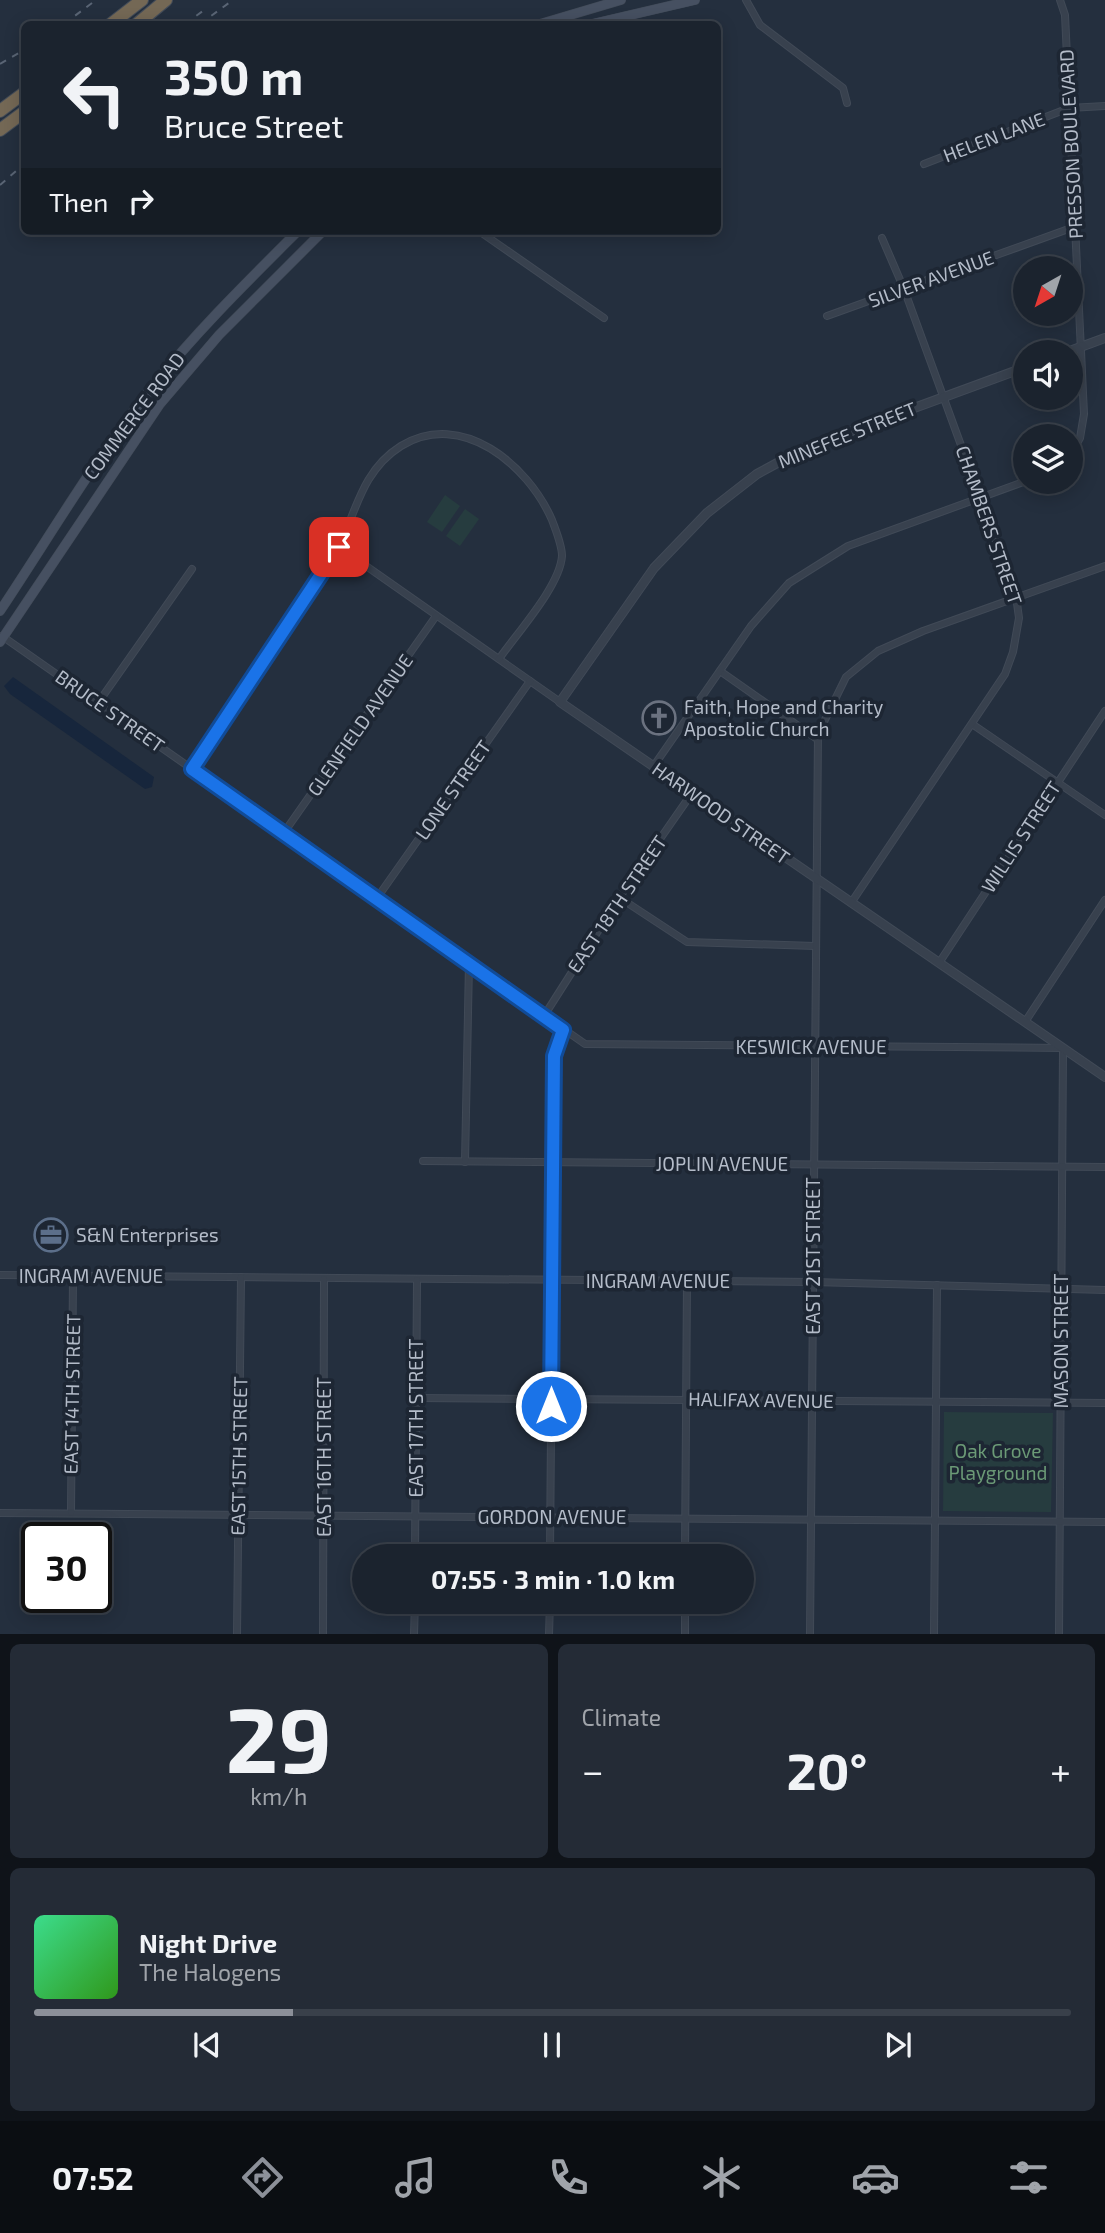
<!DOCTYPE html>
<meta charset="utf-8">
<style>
body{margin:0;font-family:"Exo 2",sans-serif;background:#242b36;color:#f1f3f6;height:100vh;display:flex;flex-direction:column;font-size:26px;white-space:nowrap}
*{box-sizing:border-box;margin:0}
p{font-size:23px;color:#a0a4aa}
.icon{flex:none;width:38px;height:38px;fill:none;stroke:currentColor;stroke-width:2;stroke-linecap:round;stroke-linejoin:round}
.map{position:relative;height:1634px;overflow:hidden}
.drawer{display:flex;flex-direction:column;gap:10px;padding:10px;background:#0f1319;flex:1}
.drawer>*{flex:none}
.top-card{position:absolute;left:21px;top:21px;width:700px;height:214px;border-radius:10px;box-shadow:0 4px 18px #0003,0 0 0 2px #39404a;background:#1b232e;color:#f1f3f6;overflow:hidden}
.needle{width:46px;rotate:219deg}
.fabs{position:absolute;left:1013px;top:256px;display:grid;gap:14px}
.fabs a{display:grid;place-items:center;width:70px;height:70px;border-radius:50%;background:#1b232e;box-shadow:0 4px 18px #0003,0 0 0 2px #39404a;font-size:35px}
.speed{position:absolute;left:21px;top:1522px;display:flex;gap:14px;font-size:35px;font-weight:700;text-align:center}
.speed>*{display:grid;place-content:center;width:91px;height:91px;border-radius:50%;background:#1b232e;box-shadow:0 4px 18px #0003,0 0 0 2px #39404a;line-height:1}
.speed .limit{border:4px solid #111;border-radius:10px;background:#fff;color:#111}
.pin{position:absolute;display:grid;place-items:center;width:60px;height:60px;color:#fff;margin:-30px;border-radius:14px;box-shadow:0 4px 10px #0006}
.me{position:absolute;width:77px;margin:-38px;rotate:0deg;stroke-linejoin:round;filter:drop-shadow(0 0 5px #0008)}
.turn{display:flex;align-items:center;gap:24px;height:147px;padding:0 28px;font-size:32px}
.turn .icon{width:91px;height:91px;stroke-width:2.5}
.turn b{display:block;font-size:49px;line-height:60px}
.then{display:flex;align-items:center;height:66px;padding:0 28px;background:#0003;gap:14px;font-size:26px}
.big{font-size:52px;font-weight:700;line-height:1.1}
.drawer .widget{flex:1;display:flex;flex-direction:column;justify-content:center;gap:10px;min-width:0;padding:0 24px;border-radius:10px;background:#242b36}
.drawer .dial{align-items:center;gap:0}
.dial b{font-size:91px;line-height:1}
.song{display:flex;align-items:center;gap:21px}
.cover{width:84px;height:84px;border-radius:10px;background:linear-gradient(135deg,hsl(150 70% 55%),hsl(110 70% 35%))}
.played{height:7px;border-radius:4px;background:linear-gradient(90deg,#8c9099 25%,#39404a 25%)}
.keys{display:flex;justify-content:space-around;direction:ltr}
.heat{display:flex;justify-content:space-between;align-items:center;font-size:38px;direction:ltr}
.drawer .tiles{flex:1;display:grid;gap:10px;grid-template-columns:1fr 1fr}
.widget:last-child{grid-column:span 2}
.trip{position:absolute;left:352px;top:1544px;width:402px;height:70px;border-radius:35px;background:#1b232e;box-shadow:0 4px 18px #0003,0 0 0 2px #39404a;font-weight:700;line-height:70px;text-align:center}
.tabs{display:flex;height:112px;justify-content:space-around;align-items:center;background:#0b0e12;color:#a0a4aa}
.tabs .icon{width:49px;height:49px}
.tabs .active{color:#8c9099}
.tabs b{font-size:32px;color:#f1f3f6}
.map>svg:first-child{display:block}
</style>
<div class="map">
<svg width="1105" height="1635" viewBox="0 0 1105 1635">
<rect width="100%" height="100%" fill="#242f3e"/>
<!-- green -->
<g fill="#263c3f">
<polygon points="445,495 460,506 442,532 427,522"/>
<polygon points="465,509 479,519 460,546 446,536"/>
<polygon points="944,1412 1053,1413 1051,1512 943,1511"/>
</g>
<!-- water -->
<polygon fill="#17263c" points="13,677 154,777 152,787 145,789 10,694 4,686"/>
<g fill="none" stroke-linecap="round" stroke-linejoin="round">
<defs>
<g id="minor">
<polyline points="746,0 760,25 843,88 847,103"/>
<polyline points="1060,0 1065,15 1084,414 1080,438 1071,454"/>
<polyline points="924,164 1069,108 1105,106"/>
<polyline points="479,231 604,318"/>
<polyline points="827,316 1074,227"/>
<polyline points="339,547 560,702"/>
<polyline points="2,636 585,1044 1063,1048 1059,1635"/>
<polyline points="720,671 817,739"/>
<polyline points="98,703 192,569"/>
<polyline points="972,724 1105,815"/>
<polyline points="653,767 751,626 789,583 848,546 1026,481"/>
<path d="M192,769C223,723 253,678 284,632C300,609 318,586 332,562C355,520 358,473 401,446C462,409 528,465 552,520C556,531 562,545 562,556C560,586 517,633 499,659"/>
<polyline points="283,834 436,616"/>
<polyline points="377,898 530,681"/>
<polyline points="620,898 687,942 815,946"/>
<polyline points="851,903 1005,674 1013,652 1019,618 1016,596 904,289 882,238"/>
<polyline points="939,963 1105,711"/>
<polyline points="544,1016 621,895 692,793"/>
<polyline points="1025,1022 1105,900"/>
<polyline points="423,1161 1105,1167"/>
<polyline points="465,1162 469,963"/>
<polyline points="0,1275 813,1282 1105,1290"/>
<polyline points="417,1398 1105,1403"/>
<polyline points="0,1513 1105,1522"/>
<polyline points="71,1513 73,1276"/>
<polyline points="415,1556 417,1280"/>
<polyline points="550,1556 554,1056 563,1030"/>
<polyline points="685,1556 687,1281"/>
<polyline points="237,1635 241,1277"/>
<polyline points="323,1635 324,1279"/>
<polyline points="414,1635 415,1601"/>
<polyline points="549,1635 550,1601"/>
<polyline points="685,1635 685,1601"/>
<polyline points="810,1635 818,734 846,677 878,651 923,631 1105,566"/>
<polyline points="934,1635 937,1285"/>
</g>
<g id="tertiary">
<polyline points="1067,352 1105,338"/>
<polyline points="1026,367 805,448 757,474 707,513 654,568 560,702 1105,1077"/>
</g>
<g id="secondary">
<polyline points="540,24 621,0"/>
<polyline points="592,24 695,0"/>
<path d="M0,611C50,536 96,457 153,386C197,331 248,281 298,231"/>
<polyline points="0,642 160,404 219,335 323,231"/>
</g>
<g id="motorway">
<polyline points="111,24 142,0"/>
<polyline points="137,24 166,0"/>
<polyline points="0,111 24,93"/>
<polyline points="0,130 24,112"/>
</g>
</defs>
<!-- minor casing -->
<use href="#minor" stroke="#414a57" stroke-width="8"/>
<!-- tertiary casing -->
<use href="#tertiary" stroke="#414a57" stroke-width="10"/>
<!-- secondary casing -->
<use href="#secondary" stroke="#414a57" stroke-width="10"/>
<!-- motorway casing -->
<use href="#motorway" stroke="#434c59" stroke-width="14"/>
<!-- minor -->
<use href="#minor" stroke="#38414e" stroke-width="6"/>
<!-- tertiary -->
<use href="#tertiary" stroke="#38414e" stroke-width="8"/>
<!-- secondary -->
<use href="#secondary" stroke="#465061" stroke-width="9"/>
<!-- motorway -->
<use href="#motorway" stroke="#746855" stroke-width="12"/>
<!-- rail -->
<g stroke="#5a6575" stroke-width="2" stroke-dasharray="7 7" stroke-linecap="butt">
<polyline points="64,24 96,0"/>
<polyline points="185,24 207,8"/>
<polyline points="200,24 233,0"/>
<polyline points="0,64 24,50"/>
<polyline points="0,185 24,164"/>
</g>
</g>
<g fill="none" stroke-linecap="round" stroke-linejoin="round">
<defs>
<polyline id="route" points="339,547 192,769 563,1030 554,1056 551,1406"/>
</defs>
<!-- route casing -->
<use href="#route" stroke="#114b97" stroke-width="18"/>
<!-- route -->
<use href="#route" stroke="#1a73e8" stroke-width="12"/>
</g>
<!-- icons -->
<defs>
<symbol id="church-ring" viewBox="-11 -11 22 22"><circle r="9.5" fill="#1d2633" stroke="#6b7280" stroke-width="1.5"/><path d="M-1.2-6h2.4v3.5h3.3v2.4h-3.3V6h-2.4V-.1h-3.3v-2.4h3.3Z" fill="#6b7280"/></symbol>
<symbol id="office-ring" viewBox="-11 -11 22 22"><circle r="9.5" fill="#1d2633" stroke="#5c6f8a" stroke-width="1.5"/><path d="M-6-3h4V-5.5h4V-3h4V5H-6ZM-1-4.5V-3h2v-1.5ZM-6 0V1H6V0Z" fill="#5c6f8a"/></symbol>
</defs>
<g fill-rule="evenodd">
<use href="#church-ring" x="640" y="699" width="38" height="38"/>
<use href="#office-ring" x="32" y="1216" width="38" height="38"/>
</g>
<g text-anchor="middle" stroke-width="7" stroke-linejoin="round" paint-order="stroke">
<!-- street labels -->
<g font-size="19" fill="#b4bcc9" stroke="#1d2633">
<text transform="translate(994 137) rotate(-21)" y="7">HELEN LANE</text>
<text transform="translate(1071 144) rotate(-93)" y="7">PRESSON BOULEVARD</text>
<text transform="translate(931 279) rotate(-20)" y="7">SILVER AVENUE</text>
<text transform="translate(134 416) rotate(-53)" y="7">COMMERCE ROAD</text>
<text transform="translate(847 435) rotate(-22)" y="7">MINEFEE STREET</text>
<text transform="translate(989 525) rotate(71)" y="7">CHAMBERS STREET</text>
<text transform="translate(110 711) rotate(35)" y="7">BRUCE STREET</text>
<text transform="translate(360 725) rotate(-55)" y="7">GLENFIELD AVENUE</text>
<text transform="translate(453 790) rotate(-55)" y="7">LONE STREET</text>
<text transform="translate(721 813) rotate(35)" y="7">HARWOOD STREET</text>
<text transform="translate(1021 837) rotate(-57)" y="7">WILLIS STREET</text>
<text transform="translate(617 904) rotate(-56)" y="7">EAST 18TH STREET</text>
<text x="811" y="1054">KESWICK AVENUE</text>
<text x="722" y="1171">JOPLIN AVENUE</text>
<text transform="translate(813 1256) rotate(-90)" y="7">EAST 21ST STREET</text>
<text x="91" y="1283">INGRAM AVENUE</text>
<text x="658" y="1288">INGRAM AVENUE</text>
<text transform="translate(1061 1341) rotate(-90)" y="7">MASON STREET</text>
<text transform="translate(72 1394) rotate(-89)" y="7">EAST 14TH STREET</text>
<text transform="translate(761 1400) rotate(1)" y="7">HALIFAX AVENUE</text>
<text transform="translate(416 1418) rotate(-90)" y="7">EAST 17TH STREET</text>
<text transform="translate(239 1456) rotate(-89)" y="7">EAST 15TH STREET</text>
<text transform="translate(324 1457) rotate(-90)" y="7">EAST 16TH STREET</text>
<text x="552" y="1524">GORDON AVENUE</text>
</g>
<!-- poi labels -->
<g font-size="19" fill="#b4bcc9" stroke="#1d2633" text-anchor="start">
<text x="684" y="714">Faith, Hope and Charity<tspan x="684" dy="22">Apostolic Church</tspan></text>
<text x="76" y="1242">S&amp;N Enterprises</text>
</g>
<!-- park labels -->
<g font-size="19" fill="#6b9a76" stroke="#1d2633">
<text x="998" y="1458">Oak Grove<tspan x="998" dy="22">Playground</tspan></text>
</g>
</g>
</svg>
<div class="fabs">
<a><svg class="needle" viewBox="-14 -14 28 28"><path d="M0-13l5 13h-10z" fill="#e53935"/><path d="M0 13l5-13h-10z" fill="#a0a4aa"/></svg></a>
<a><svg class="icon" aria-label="sound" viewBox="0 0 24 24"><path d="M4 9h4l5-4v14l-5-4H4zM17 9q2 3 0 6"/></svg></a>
<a><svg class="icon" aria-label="layers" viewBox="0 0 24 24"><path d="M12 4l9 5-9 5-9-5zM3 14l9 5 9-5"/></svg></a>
</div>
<div class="speed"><div class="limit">30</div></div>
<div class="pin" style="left:339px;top:547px;background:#d93025"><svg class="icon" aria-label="arrive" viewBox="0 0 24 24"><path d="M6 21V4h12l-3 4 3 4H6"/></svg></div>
<svg class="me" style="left:551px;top:1406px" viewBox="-20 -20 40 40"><circle r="17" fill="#1a73e8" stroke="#fff" stroke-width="3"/><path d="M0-11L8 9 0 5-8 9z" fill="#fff"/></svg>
<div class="trip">07:55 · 3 min · 1.0 km</div>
<div class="top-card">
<div class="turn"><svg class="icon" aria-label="left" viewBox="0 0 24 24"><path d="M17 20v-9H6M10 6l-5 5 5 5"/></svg><div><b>350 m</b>Bruce Street</div></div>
<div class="then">Then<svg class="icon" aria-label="right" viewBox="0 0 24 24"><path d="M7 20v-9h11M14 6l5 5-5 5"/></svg></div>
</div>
</div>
<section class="drawer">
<div class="tiles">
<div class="widget dial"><b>29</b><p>km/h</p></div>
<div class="widget"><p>Climate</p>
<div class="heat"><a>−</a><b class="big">20°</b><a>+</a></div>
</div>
<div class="widget">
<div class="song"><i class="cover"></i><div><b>Night Drive</b><p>The Halogens</p></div></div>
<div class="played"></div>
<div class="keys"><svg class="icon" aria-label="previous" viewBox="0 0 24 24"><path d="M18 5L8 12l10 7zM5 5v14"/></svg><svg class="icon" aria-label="pause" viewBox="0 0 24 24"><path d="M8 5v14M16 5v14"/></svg><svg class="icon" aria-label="next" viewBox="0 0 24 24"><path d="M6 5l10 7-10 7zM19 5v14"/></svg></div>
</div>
</div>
</section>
<nav class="tabs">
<b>07:52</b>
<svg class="icon active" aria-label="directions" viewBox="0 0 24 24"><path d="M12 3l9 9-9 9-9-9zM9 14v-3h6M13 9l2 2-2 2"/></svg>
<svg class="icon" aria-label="music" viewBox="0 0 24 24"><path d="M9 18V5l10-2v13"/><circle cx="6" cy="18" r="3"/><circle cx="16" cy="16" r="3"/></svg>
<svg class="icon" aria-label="phone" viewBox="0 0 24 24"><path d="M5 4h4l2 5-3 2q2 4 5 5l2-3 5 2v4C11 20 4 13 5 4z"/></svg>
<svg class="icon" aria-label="climate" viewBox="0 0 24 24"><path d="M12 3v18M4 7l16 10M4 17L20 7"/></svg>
<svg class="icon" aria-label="car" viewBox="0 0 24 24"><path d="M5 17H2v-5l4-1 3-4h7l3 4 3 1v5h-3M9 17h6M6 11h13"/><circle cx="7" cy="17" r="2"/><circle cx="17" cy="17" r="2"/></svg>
<svg class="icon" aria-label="filters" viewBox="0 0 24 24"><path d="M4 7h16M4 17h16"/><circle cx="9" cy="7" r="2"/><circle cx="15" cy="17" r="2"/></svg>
</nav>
